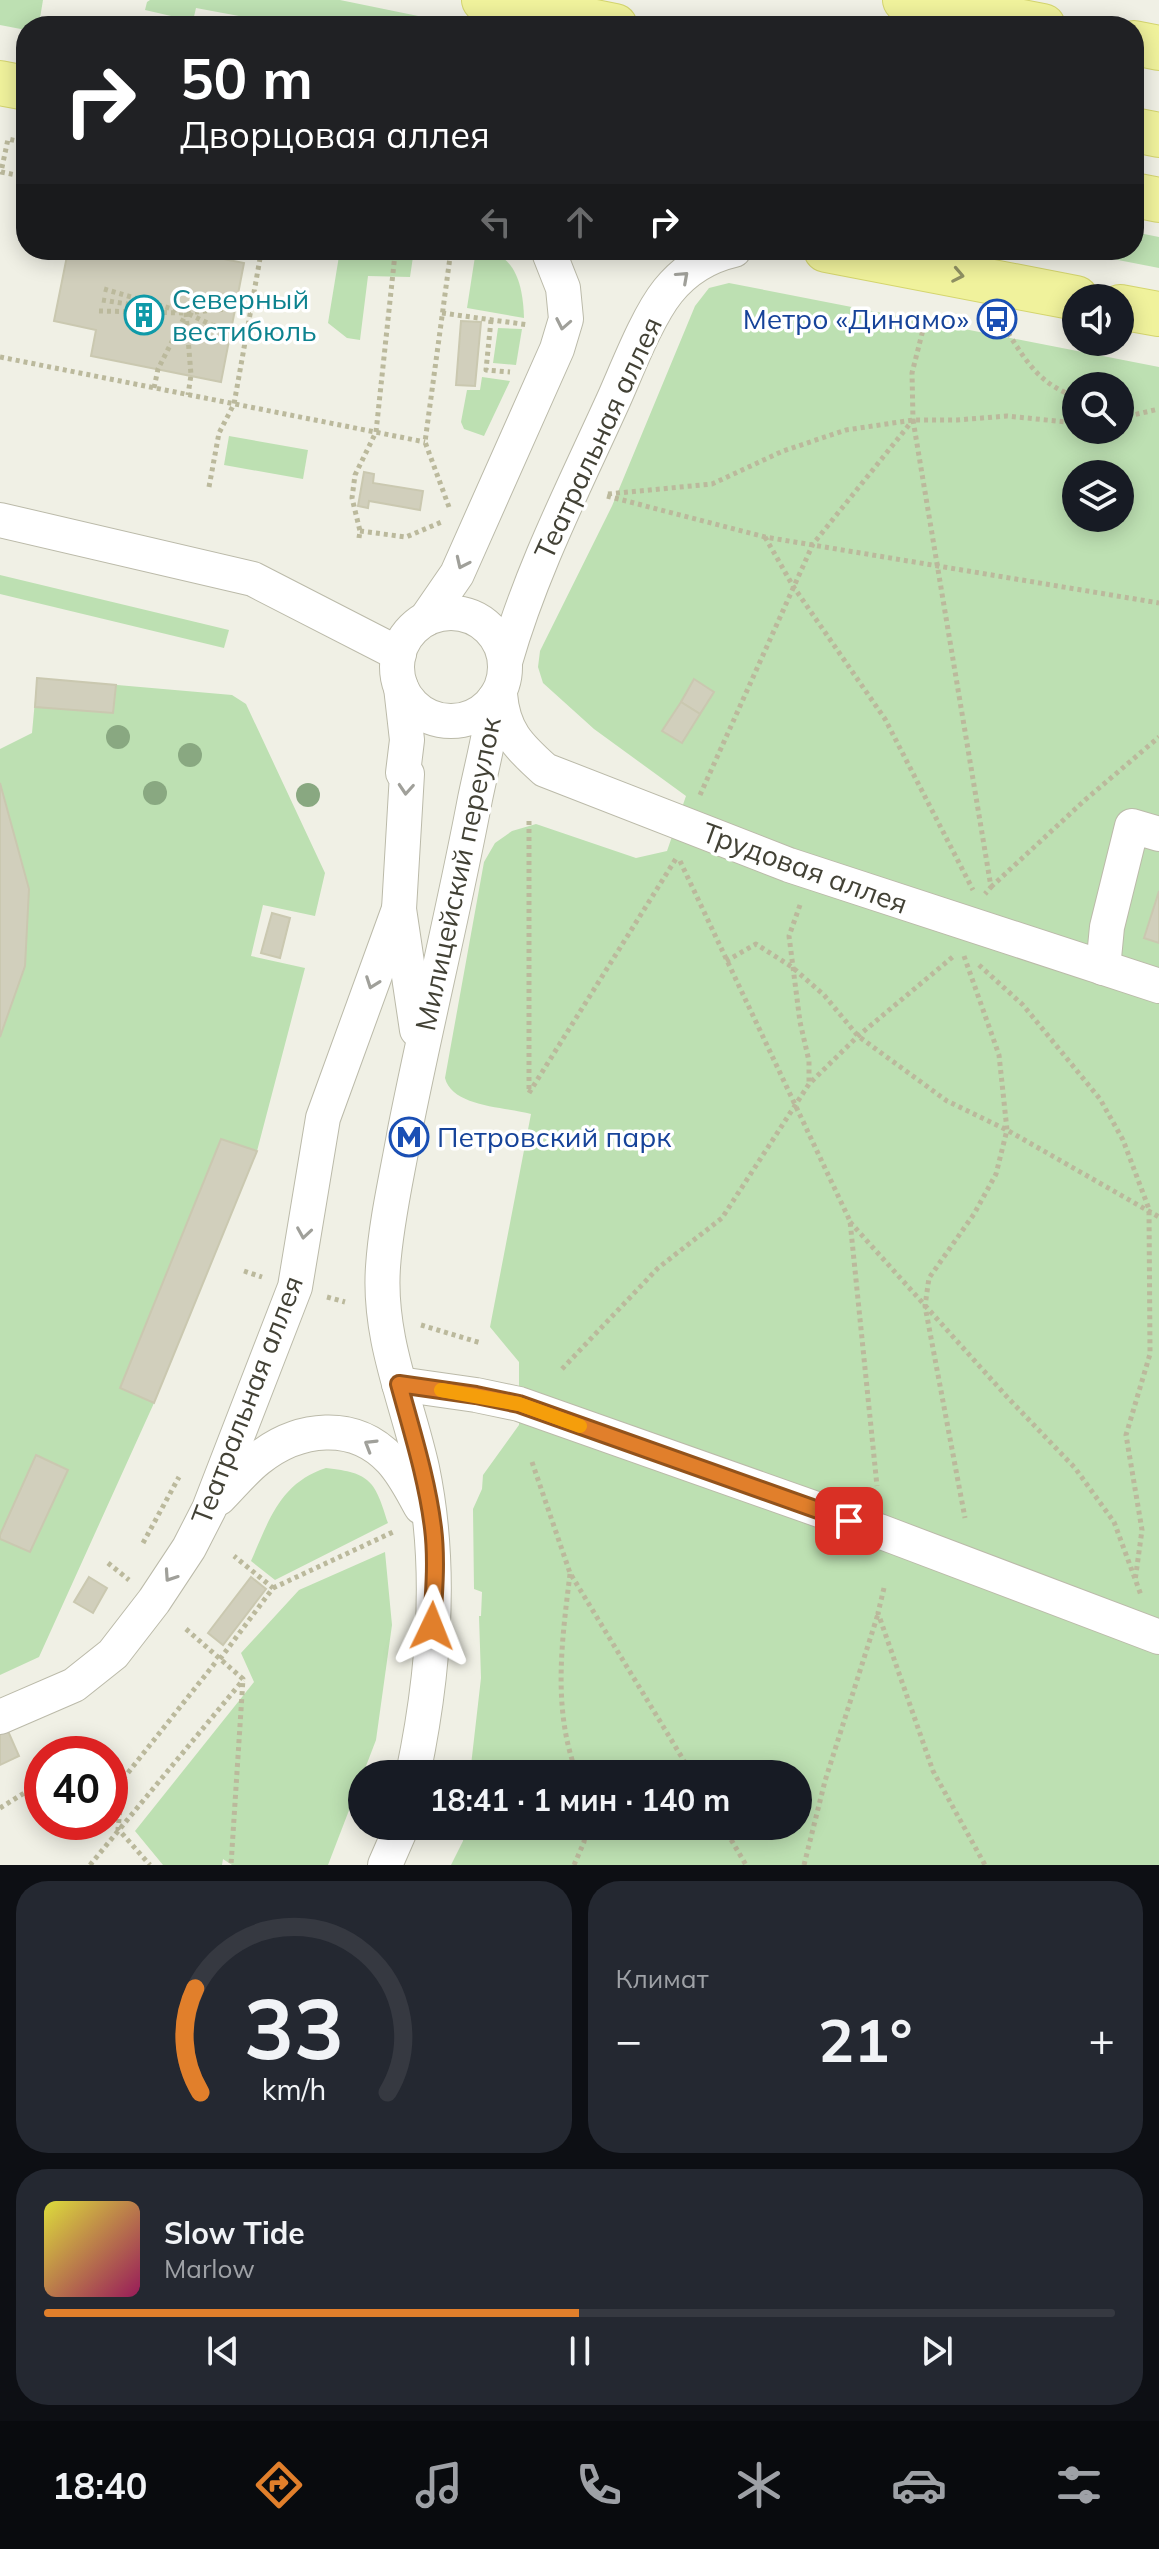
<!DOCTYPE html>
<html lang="ru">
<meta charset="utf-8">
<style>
body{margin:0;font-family:Mulish,sans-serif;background:#242831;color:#f1f3f6;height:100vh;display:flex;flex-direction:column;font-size:30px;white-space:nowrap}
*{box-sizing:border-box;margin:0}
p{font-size:26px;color:#9ea1a6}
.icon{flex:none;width:44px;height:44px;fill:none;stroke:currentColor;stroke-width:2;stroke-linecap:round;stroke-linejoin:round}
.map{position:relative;height:1865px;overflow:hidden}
.side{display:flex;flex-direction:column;gap:16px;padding:16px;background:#0d0f14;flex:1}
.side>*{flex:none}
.guide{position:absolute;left:16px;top:16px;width:1128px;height:244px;border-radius:32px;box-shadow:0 4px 20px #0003;background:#202124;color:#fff;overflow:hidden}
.buttons{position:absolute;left:1062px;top:284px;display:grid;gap:16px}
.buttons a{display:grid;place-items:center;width:72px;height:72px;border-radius:50%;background:#171b24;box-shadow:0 4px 20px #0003;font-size:40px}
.speed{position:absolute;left:24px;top:1736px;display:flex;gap:16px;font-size:40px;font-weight:700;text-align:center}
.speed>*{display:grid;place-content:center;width:104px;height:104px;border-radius:50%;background:#171b24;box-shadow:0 4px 20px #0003;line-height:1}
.speed .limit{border:12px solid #d22;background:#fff;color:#111}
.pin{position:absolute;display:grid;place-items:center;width:68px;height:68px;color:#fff;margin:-34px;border-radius:16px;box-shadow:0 4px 12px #0006}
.me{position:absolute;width:88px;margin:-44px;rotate:2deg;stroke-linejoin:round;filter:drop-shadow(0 0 6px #0008)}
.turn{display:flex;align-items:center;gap:28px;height:168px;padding:0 32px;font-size:36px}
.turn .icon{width:104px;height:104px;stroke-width:2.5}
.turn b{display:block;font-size:56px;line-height:68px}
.lanes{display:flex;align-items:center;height:76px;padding:0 32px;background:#0003;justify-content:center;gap:40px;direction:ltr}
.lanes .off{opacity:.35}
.big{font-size:60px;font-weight:700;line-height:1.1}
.side .tile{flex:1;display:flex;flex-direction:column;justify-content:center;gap:12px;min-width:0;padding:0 28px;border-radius:32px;background:#242831}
.side .dial{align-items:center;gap:0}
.dial svg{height:208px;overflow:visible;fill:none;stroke:#363941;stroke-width:7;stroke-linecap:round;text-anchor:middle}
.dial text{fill:#f1f3f6;stroke:none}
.song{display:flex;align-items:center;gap:24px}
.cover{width:96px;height:96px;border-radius:12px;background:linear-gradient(135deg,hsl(60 70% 55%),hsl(330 70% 35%))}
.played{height:8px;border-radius:4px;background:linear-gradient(90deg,#e17f2b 50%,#363941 50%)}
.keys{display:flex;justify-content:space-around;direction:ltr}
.heat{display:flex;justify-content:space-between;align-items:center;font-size:44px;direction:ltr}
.side .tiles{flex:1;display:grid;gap:16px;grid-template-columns:1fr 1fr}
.tile:last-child{grid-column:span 2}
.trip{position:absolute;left:348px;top:1760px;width:464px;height:80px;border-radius:40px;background:#171b24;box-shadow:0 4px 20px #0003;font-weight:700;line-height:80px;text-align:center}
.menu{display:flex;height:128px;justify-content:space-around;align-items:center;background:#090b0e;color:#9ea1a6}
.menu .icon{width:56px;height:56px}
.menu .active{color:#e17f2b}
.menu b{font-size:36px;color:#f1f3f6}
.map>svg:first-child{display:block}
</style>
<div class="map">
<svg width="1159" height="1865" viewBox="0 0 1159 1865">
<rect width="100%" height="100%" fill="#f0f0e5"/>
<!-- green -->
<g fill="#bde0b2" fill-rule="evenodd">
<polygon points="0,0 43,0 40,18 87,26 26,26 26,30 0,25"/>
<polygon points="150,0 340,0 467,26 238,26 239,16 196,8 193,21 145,10 147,2"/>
<polygon points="1134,232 1159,237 1159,268 1067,250 1134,250"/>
<polygon points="340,250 414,250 410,277 368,276 360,340 347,338 328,323"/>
<path d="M476,250C516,250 523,286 524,318L467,308Z"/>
<path d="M729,283L1159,367V1865H451L463,1841L465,1826H798V1774H470L481,1678L479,1616H481L482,1592L474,1589L473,1509L482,1489L483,1475L519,1425V1362L490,1327L531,1114C506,1107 452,1107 445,1078L484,862L495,843L512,831L536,824L636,858L667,851L686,796L594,729L543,683L538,667L540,651L612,506L695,306L709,288ZM1076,386H1120V430H1076ZM1076,474H1120V518H1076Z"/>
<polygon points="498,328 522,329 516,365 493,363"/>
<polygon points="482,377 510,381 484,436 464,429 461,422 467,390 480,390"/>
<polygon points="229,436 308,450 303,479 224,465"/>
<polygon points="0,575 229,630 224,648 0,594"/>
<polygon points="37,678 232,695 246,704 325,873 315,916 263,905 251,956 305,968 257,1151 154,1403 39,1657 0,1675 0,749 32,733"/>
<path d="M326,1468C371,1473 375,1481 388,1523L275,1580L251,1561C269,1520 280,1483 326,1468Z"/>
<polygon points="385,1552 392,1625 376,1740 328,1865 232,1865 223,1859 222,1865 163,1865 135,1831 254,1682 241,1653 299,1590"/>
</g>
<!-- building -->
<g fill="#d1cfbc" stroke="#cac8b0" stroke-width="2">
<polygon points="110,250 178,250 244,263 221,382 91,356 96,330 54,321 68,251 108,259"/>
<polygon points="461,321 481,322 475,386 456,385"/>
<polygon points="364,472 374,474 373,483 423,491 420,510 369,501 368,508 358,506"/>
<polygon points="37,678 116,685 113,713 35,707"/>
<polygon points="694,679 714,692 700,714 681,702"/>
<polygon points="681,702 700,714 682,743 662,731"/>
<polygon points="0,783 29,889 25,966 0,1037"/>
<polygon points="1159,891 1159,943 1144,938"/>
<polygon points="272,913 290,918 280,958 261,953"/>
<polygon points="221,1139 257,1151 154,1403 120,1388"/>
<polygon points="36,1455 68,1470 30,1552 0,1539 0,1535"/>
<polygon points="89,1577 107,1588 93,1613 74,1602"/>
<polygon points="251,1577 266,1589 223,1645 208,1633"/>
<polygon points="0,1713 19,1756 0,1765"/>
</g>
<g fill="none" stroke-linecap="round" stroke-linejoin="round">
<defs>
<g id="minor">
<polyline points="0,520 253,579 399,654"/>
<circle cx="451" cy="667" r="54"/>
<polyline points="426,619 457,574 557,349 566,319 563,288 548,250"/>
<path d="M505,662C531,571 574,487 613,401C627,370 647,317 668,291C685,270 708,256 734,250"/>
<polyline points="401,687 407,740 403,773 407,774 399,909 417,1030"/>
<path d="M500,694C503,731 518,746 545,770L789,865L1159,986"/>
<polyline points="1103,968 1107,927 1132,826 1159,834"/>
<polyline points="399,1384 476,1395 519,1404 879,1531 1159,1637"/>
<path d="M219,1498C232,1485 244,1470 258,1459C298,1427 354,1420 391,1460C404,1474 412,1491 421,1507"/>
<polyline points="0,1717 74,1685 113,1654 154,1601 189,1548 209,1509 295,1287 323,1118 399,909"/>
<path d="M413,1774C434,1674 443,1569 422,1468C407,1401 378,1338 383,1267C386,1221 397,1176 405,1130C427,1019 454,910 475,799C482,765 491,732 495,698"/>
<polyline points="385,1865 402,1826"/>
</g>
<g id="major">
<polyline points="484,0 615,26"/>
<polyline points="905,0 1043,26"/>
<polyline points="1134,43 1159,48"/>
<polyline points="0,83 26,88"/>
<polyline points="1134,130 1159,135"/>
<polyline points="1134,195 1159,200"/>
<polyline points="826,250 1076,298"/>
<polyline points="1120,307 1159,314"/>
</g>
</defs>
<!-- minor casing -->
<use href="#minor" stroke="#bbbaa9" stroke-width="36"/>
<!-- major casing -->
<use href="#major" stroke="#d4d56e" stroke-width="46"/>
<!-- path -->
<g stroke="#bbb99c" stroke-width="5" stroke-dasharray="4 4" stroke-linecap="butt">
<polyline points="22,142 8,139 1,172 26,177"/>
<polyline points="104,289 179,311"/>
<polyline points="102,300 165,310"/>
<polyline points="99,311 186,313 235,308 251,312"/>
<polyline points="186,313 191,375 188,395"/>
<polyline points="442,313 529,325"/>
<polyline points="189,314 230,334 247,337"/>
<polyline points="491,320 486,370 510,372"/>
<path d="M1008,333C1028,364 1040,384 1076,397"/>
<polyline points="0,357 425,442"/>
<polyline points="154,388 158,369 185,316"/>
<polyline points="1120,418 1159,409"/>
<polyline points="913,420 991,887 985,894"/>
<polyline points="209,487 219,433 234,404 261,253"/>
<polyline points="608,494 712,484 783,451 846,430 913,420 957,420 1007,416 1076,423"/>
<polyline points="607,496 765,537 1159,603"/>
<polyline points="449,507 425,442 451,250"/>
<polyline points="360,531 406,537 444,521"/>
<polyline points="765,537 793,586 885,719 973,890"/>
<polyline points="359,538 360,531 352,498 355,475 376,432 395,254"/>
<polyline points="700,795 813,544 913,420 912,373 927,314"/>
<polyline points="529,821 529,1092"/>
<polyline points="680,861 850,1221 877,1486"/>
<polyline points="991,887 1085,800 1159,737"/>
<polyline points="800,905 789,936 800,1022 809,1061 809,1083"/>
<polyline points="964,956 999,1055 1007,1130 996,1174 974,1214 929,1278 925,1306 965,1518"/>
<polyline points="726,961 756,944 792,967 824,995 858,1036 947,1101 1007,1130 1159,1217"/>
<polyline points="979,965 1023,1005 1100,1099 1123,1140 1149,1209 1150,1354 1126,1435 1142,1530 1135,1581"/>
<polyline points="529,1093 677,857"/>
<polyline points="850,1222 1009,1399 1075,1468 1114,1522 1141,1595"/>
<polyline points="244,1271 262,1277"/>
<polyline points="327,1297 345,1302"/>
<polyline points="421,1325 481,1343"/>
<polyline points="562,1369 658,1268 722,1218 809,1084 858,1036 955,955"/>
<polyline points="532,1462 570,1573 692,1774"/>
<polyline points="143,1543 179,1477"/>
<polyline points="108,1563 129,1580"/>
<path d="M570,1574C562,1640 552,1709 577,1774"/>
<polyline points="273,1588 393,1532"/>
<polyline points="884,1588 878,1613 933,1771 985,1865"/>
<polyline points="186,1629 243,1679 231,1865"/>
<polyline points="220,1659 273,1588 234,1556"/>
<polyline points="110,1770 123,1779 118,1829 150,1865"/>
<polyline points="123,1779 215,1663"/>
<polyline points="0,1808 42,1782"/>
<polyline points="723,1826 746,1865"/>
<polyline points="90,1865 243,1680"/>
<polyline points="574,1865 584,1842 586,1826"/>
<polyline points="804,1865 825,1781 878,1614"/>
</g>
<!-- minor -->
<use href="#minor" stroke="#fff" stroke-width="34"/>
<!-- major -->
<use href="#major" stroke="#f0f29c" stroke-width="44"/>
</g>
<!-- trees -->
<g fill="#89a881">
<circle cx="118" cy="737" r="12"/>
<circle cx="190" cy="755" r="12"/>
<circle cx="155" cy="793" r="12"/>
<circle cx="308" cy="795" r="12"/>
</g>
<!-- one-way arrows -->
<defs><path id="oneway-chevron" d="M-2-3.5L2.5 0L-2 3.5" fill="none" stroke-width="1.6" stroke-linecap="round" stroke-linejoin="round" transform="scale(2)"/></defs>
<use stroke="#909163" href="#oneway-chevron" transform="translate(958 275) rotate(11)"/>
<g stroke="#a0a09a">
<use href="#oneway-chevron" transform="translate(683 277) rotate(-42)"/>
<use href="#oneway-chevron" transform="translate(563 324) rotate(101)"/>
<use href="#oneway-chevron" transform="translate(462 563) rotate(115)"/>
<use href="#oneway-chevron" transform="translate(406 789) rotate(94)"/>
<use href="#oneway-chevron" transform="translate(372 983) rotate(110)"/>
<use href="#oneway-chevron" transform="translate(304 1233) rotate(99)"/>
<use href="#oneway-chevron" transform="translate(370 1445) rotate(-149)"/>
<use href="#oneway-chevron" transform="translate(170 1576) rotate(124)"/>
</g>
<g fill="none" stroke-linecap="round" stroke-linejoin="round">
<defs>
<path id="route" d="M432,1626C434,1594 437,1560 433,1528C427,1479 412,1432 399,1384L476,1395L519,1404L849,1521"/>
</defs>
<!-- route casing -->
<use href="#route" stroke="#92531c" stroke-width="20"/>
<!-- route -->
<use href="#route" stroke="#e17f2b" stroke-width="14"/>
<!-- slow -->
<polyline stroke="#f59e0b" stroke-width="14" points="441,1390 519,1404 580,1426"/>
</g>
<!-- icons -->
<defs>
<symbol id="building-ring" viewBox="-11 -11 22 22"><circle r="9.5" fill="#fff" stroke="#0f9aa8" stroke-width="1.5"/><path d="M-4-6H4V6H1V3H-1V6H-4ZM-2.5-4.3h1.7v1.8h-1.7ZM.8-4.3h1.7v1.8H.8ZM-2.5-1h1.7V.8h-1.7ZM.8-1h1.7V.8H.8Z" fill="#0f9aa8"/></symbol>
<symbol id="bus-ring" viewBox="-11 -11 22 22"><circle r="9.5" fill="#fff" stroke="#1a4fb4" stroke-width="1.5"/><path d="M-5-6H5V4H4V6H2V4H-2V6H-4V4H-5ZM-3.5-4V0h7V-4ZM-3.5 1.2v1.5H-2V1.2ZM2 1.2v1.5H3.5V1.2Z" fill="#1a4fb4"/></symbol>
<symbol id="metro-ring" viewBox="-11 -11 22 22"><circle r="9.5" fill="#fff" stroke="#1a4fb4" stroke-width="1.5"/><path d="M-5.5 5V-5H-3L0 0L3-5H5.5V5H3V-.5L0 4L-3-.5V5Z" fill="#1a4fb4"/></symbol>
</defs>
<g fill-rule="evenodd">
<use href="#building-ring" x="122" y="293" width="44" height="44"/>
<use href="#bus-ring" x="975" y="297" width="44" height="44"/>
<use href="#metro-ring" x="387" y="1115" width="44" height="44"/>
</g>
<g text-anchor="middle" stroke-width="7" stroke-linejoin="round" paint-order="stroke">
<!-- culture labels -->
<g font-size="28" fill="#0d838f" stroke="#fff" text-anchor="start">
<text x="172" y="309">Cеверный<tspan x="172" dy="32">вестибюль</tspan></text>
</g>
<!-- transit labels -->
<g font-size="28" fill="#164399" stroke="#fff" text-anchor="end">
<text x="969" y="329">Метро «Динамо»</text>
<text x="437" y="1147" text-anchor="start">Петровский парк</text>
</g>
<!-- street labels -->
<g font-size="28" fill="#424135" stroke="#fff">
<text transform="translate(598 438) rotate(-65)" y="10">Театральная аллея</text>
<text transform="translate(805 868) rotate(20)" y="10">Трудовая аллея</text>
<text transform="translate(458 874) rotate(-78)" y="10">Милицейский переулок</text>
<text transform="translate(247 1400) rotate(-69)" y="10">Театральная аллея</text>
</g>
</g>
</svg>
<div class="buttons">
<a><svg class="icon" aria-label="sound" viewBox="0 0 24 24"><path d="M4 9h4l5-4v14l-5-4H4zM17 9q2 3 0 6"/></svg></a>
<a><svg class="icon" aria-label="search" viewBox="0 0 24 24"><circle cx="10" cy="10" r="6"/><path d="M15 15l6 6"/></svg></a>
<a><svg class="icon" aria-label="layers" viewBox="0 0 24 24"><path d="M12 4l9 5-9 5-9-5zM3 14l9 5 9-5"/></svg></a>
</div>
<div class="speed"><div class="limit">40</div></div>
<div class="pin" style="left:849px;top:1521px;background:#d93025"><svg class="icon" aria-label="arrive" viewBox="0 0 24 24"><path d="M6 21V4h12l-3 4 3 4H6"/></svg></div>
<svg class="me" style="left:432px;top:1626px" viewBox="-20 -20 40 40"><path d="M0-17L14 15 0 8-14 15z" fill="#e17f2b" stroke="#fff" stroke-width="4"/></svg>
<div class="trip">18:41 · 1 мин · 140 m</div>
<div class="guide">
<div class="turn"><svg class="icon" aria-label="right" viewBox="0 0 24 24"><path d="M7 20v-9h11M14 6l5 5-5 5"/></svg><div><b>50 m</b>Дворцовая аллея</div></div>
<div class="lanes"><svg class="icon off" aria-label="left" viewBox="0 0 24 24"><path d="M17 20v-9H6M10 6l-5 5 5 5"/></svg><svg class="icon off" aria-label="ahead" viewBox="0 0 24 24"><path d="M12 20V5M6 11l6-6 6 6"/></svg><svg class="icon" aria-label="right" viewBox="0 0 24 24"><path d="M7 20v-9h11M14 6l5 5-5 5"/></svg></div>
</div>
</div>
<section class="side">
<div class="tiles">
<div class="tile dial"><svg viewBox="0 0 100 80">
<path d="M14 69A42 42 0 1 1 86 69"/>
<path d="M14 69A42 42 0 0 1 12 29" stroke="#e17f2b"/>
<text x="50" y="56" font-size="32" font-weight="700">33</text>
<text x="50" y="72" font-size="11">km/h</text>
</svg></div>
<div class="tile"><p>Климат</p>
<div class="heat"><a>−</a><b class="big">21°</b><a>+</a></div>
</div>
<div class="tile">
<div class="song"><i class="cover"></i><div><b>Slow Tide</b><p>Marlow</p></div></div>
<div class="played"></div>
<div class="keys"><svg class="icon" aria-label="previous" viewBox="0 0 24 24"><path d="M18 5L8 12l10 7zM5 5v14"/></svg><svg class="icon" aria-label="pause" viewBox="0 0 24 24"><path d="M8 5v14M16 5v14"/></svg><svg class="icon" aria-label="next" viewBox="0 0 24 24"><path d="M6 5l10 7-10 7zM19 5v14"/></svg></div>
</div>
</div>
</section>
<nav class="menu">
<b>18:40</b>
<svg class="icon active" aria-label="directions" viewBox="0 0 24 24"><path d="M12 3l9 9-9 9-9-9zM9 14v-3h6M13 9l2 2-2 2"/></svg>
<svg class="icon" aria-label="music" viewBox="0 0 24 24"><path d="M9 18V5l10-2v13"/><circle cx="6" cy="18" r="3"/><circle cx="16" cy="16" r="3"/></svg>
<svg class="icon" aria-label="phone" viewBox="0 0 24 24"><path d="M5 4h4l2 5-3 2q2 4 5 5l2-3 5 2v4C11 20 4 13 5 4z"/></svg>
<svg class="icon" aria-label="climate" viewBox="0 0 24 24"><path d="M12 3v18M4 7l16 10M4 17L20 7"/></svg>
<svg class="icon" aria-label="car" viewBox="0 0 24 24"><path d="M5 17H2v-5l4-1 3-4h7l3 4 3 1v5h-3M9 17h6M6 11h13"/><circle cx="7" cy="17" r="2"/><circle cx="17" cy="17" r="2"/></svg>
<svg class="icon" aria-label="filters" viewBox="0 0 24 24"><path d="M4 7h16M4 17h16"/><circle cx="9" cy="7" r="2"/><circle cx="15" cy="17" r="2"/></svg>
</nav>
